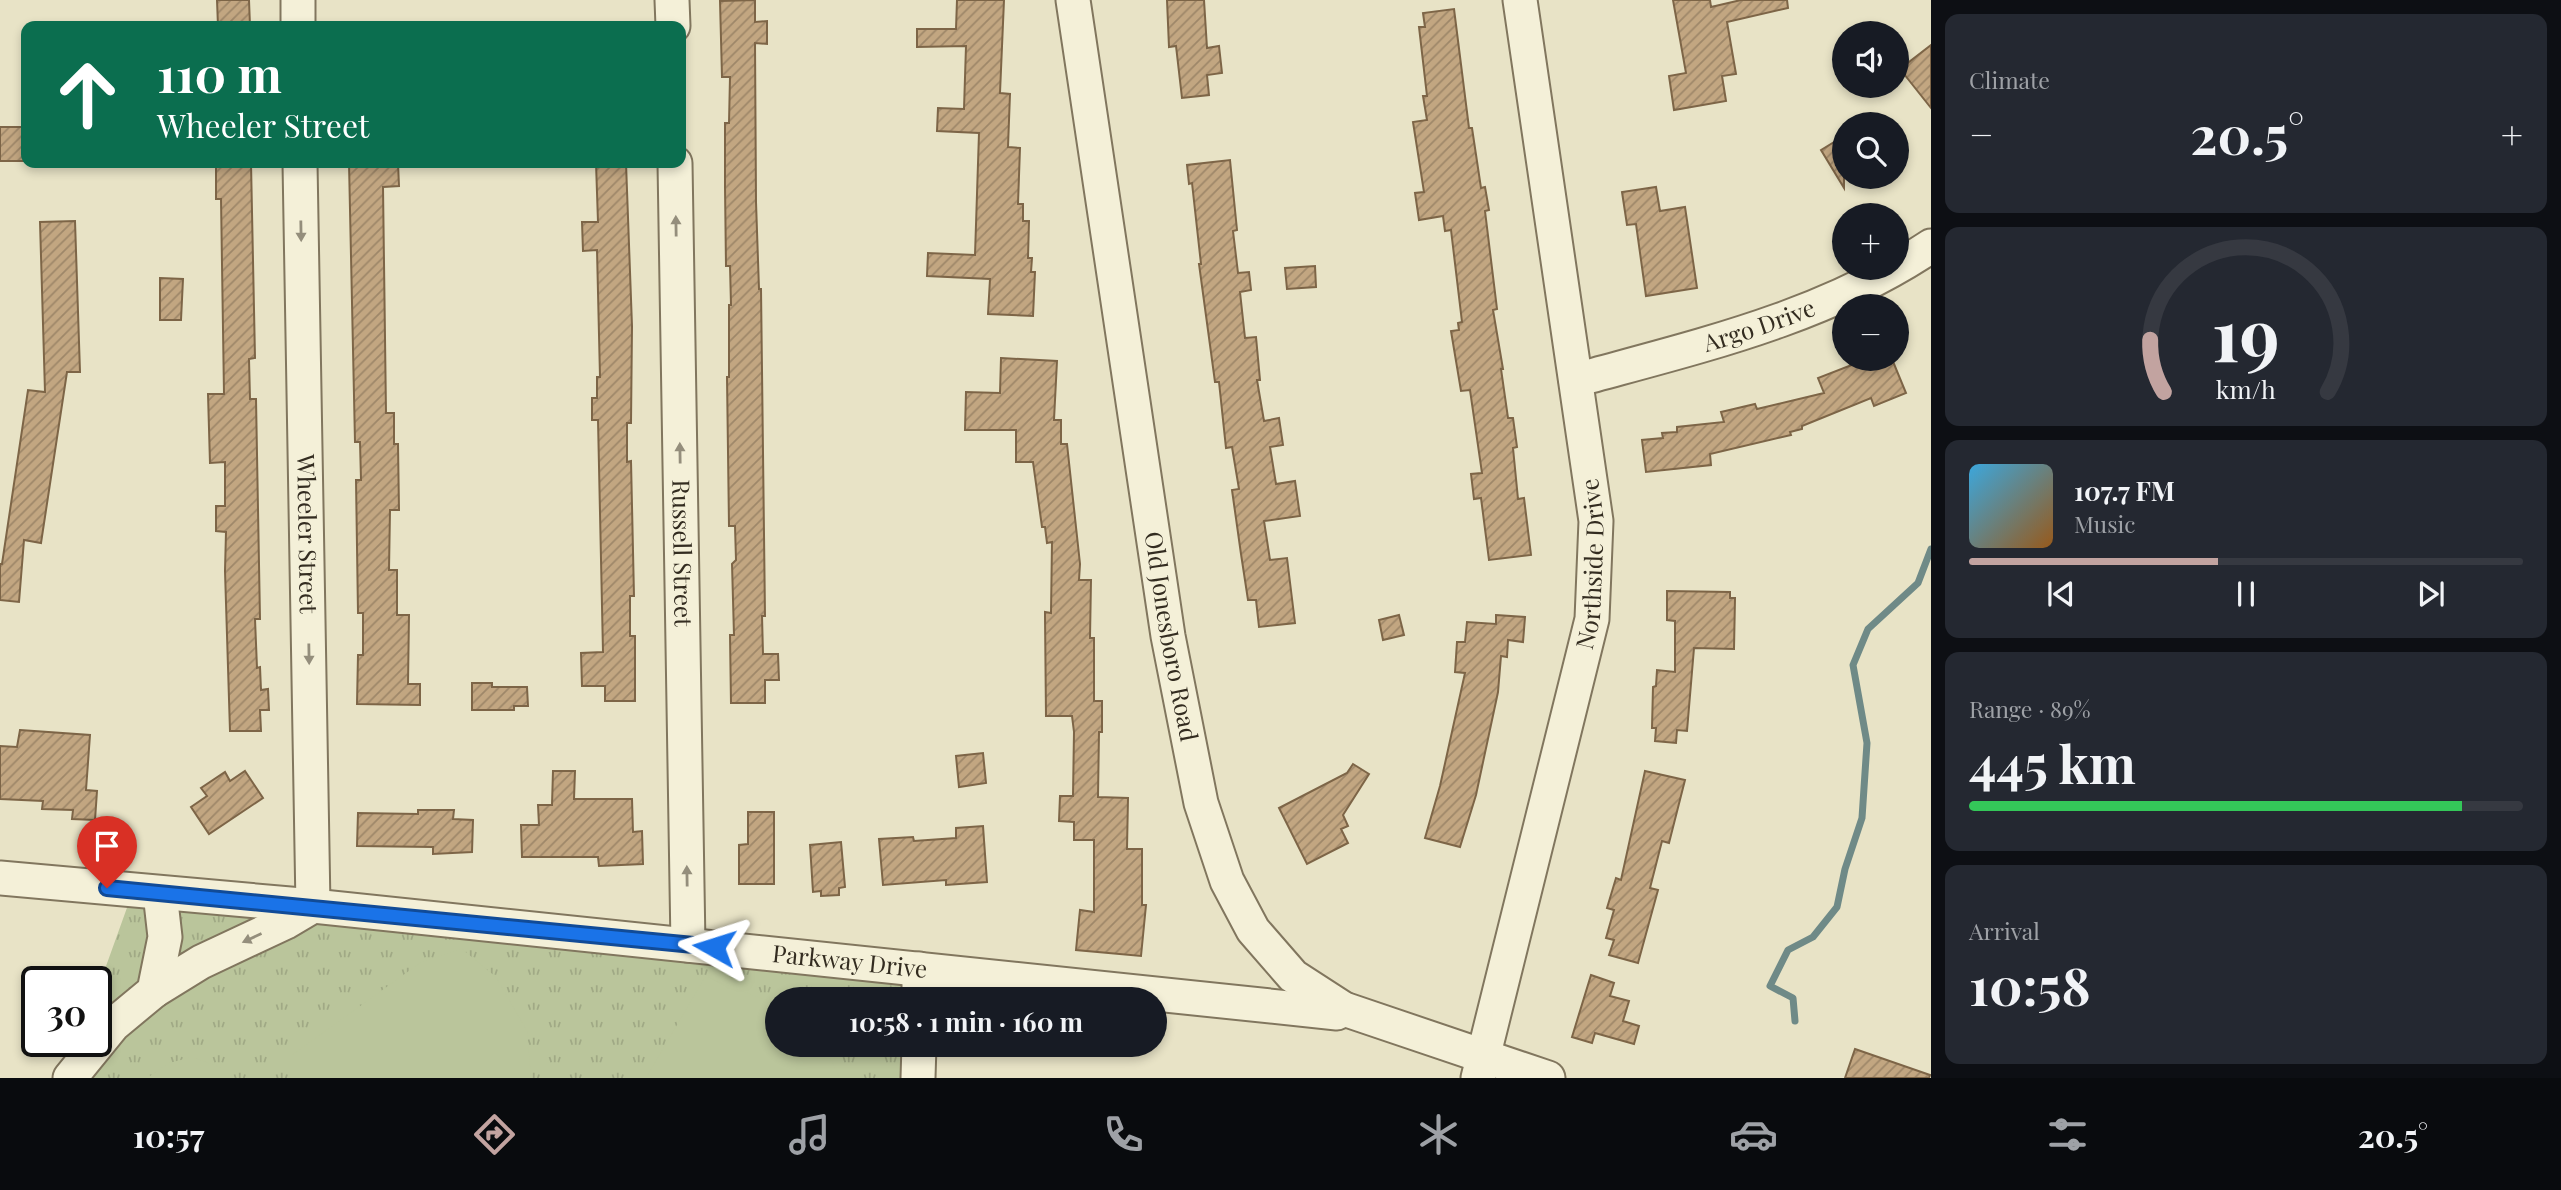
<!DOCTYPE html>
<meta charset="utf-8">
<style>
body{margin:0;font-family:"Playfair Display",serif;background:#242831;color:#f1f3f6;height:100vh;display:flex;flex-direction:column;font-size:26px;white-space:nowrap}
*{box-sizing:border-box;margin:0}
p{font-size:23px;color:#9ea1a6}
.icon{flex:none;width:38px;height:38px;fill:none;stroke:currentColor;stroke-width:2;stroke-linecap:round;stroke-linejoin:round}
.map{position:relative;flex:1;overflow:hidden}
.details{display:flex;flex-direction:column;gap:14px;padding:14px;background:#0d0f14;width:630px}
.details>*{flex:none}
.banner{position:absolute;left:21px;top:21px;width:665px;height:147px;border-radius:14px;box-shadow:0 4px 10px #0003;background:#0b6e4f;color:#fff;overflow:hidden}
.fabs{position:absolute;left:1832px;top:21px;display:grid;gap:14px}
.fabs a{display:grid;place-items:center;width:77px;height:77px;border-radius:50%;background:#171b24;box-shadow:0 4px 10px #0003;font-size:35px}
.speed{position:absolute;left:21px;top:966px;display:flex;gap:14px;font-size:35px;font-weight:700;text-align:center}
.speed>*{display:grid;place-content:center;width:91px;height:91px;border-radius:50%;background:#171b24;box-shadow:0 4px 10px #0003;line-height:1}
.speed .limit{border:4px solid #111;border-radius:10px;background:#fff;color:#111}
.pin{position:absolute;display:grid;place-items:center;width:60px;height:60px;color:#fff;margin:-72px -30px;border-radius:50% 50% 50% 0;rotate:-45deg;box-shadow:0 0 7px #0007}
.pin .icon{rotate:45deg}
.me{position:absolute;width:77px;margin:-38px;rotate:276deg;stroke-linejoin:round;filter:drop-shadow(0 0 5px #0008)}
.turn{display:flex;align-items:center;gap:24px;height:147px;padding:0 21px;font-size:32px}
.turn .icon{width:91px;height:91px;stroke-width:2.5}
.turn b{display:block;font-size:49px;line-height:60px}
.big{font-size:52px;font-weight:700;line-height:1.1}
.details .card{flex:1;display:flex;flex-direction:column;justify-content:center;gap:10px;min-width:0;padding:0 24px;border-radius:14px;background:#242831}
.details .dial{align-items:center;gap:0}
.dial svg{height:182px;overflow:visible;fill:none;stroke:#363941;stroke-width:7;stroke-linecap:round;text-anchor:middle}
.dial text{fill:#f1f3f6;stroke:none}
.song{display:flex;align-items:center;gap:21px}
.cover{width:84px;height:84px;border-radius:10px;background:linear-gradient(135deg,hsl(200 70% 55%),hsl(30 70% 35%))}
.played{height:7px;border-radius:4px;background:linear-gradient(90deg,#c2a3a0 45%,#363941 45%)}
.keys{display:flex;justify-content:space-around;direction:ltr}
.heat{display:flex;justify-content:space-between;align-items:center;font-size:38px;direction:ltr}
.charge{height:10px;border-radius:5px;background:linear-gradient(90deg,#34c759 89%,#363941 0)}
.trip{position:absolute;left:765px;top:987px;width:402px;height:70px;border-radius:35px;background:#171b24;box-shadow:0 4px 10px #0003;font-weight:700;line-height:70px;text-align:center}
.tabs{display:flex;height:112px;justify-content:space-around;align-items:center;background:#090b0e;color:#9ea1a6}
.tabs .icon{width:49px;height:49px}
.tabs .on{color:#c2a3a0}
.tabs b{font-size:32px;color:#f1f3f6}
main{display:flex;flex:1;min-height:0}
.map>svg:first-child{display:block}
</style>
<main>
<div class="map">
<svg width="1931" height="1078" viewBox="0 0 1931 1078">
<defs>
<pattern id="grass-tufts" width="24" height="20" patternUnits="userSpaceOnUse" patternTransform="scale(1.75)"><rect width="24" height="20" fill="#bac59b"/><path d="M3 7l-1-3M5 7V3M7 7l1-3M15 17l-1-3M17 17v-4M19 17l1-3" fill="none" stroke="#a0a985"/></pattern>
<pattern id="building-hatch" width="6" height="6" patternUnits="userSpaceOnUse" patternTransform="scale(1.75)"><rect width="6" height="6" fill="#c2a681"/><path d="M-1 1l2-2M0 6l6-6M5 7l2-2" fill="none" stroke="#9e8769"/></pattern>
</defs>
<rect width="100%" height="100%" fill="#e8e3c6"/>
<!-- grass -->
<polygon fill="url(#grass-tufts)" points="133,891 908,974 908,999 777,999 777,1045 909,1045 909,1078 66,1078 96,1041 96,994"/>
<!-- garden -->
<g fill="#bac59b">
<polygon points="462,949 496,977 527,1031 531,1078 292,1078 292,1055 420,963"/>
<polygon points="705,977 777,1004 777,1045 819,1045 832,1061 839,1078 646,1078"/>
<polygon points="192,1057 222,1068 233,1078 147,1078 169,1063"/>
</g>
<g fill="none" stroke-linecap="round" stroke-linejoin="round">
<!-- stream -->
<polyline stroke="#6f8a87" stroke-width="7" points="1795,1021 1793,998 1770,986 1788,950 1813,937 1837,907 1845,869 1862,818 1867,743 1853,665 1868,629 1918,583 1931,549"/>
</g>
<!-- building -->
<g fill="url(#building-hatch)" stroke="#7d6547" stroke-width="2">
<polygon points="217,0 249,0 250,26 218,26"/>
<polygon points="755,0 755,22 767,21 767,44 755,43 756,202 759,289 761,289 765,616 762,616 763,654 778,654 779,680 765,680 765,703 731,703 730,635 734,635 732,564 736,560 735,526 729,526 727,377 729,377 729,305 731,305 730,266 726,266 725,187 725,123 729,123 730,77 722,77 720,1"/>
<polygon points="957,0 1004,0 1000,93 1010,94 1008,147 1020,148 1018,204 1023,204 1023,221 1029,221 1028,258 1032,258 1031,272 1035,272 1033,316 988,314 990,279 927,276 928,253 975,255 979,133 937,131 938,108 964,109 966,46 917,47 917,29 956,29"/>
<polygon points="1167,0 1204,0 1207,48 1219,46 1222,73 1207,75 1209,95 1182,98 1176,46 1169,47"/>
<polygon points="1673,0 1710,0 1711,7 1741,0 1787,0 1788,8 1727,22 1736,74 1722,76 1726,101 1674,110 1669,76 1686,73"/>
<polygon points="1454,9 1469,128 1472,128 1481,188 1485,187 1489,210 1485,211 1497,309 1493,310 1503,369 1501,369 1508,418 1513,418 1517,447 1513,448 1518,499 1524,498 1531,555 1489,560 1481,498 1474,499 1471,474 1482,473 1470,390 1461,391 1451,331 1459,330 1458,323 1462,322 1451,230 1445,231 1443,216 1419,220 1415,193 1424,192 1413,122 1427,120 1423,96 1427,96 1419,27 1425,27 1423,13"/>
<polygon points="1931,45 1931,108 1900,69"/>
<rect x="0" y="127" width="26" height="34"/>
<polygon points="1844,136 1844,188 1821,150"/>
<polygon points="1230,160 1237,230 1233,231 1238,273 1249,272 1251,290 1240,292 1245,338 1256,337 1260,380 1257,380 1264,421 1279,418 1283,445 1270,447 1276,484 1295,481 1300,516 1264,521 1270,560 1287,558 1295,623 1259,627 1256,600 1248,600 1241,554 1232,490 1239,489 1232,447 1226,448 1219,382 1215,382 1199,264 1201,264 1192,183 1189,184 1187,165"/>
<polygon points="216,163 251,163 255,358 249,359 250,399 256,399 260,619 255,619 257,668 260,667 261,690 268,689 269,710 260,710 261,731 230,731 225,571 226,532 216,531 216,506 225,506 225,462 210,463 208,394 224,394 221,199 216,199"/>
<polygon points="349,163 398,163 399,186 383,187 386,413 394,413 394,444 398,444 399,510 390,510 389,570 397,570 397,615 409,615 408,684 420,684 420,705 357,704 358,655 363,655 363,613 358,613 356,480 361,480 360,442 355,442"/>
<polygon points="596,163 626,163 632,326 631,423 627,423 627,462 631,461 634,596 630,596 630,636 635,636 635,701 605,701 605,686 582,686 581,653 603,652 598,420 592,420 592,398 597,398 597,377 600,377 597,250 583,251 582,222 598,222"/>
<polygon points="1656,187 1660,211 1685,207 1697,288 1646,296 1636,224 1627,225 1622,192"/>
<polygon points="75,221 80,372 67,372 41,543 24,540 19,602 0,600 0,564 2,564 28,390 45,392 40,222"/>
<polygon points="1315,266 1316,287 1287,289 1285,268"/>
<polygon points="160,278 183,279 181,320 160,320"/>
<polygon points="1001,358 1057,361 1054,420 1061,420 1061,444 1067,444 1080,564 1079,580 1091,580 1090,638 1094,638 1094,701 1102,701 1102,732 1099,732 1098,797 1128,798 1127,849 1142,849 1142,905 1146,905 1141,956 1076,950 1080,910 1094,912 1094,840 1074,840 1074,822 1059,821 1060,796 1073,796 1074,732 1072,716 1046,716 1045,616 1045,612 1051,613 1052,542 1047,543 1045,527 1042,527 1033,462 1016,462 1016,430 965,430 966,392 1000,393"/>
<polygon points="1867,359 1892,359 1906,393 1874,406 1871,398 1802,426 1802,429 1790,432 1791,435 1710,454 1711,465 1646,472 1642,440 1663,438 1662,433 1677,432 1677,427 1724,422 1721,412 1755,404 1757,409 1824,393 1818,378"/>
<polygon points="1667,591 1730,592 1730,598 1735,598 1734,649 1694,648 1687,731 1677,730 1676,743 1655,741 1656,728 1652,728 1653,687 1656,686 1657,670 1675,672 1675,621 1667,620"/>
<polygon points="1399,615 1404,635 1383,640 1379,620"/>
<polygon points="1496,615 1525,617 1523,642 1508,640 1507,657 1501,656 1498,692 1476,795 1460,847 1425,838 1440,786 1465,673 1455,672 1457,642 1465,642 1467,622 1496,624"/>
<polygon points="472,683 492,683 492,687 527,687 528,706 514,706 514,710 472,710"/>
<polygon points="20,730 90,735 86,790 97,791 95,820 72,819 73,810 42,809 43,801 0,799 0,746 17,747"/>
<polygon points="983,753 986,783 959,787 956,756"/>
<polygon points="1353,764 1369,774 1343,815 1348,826 1341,829 1348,843 1307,864 1279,808 1347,773"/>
<polygon points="245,771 263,798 209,834 191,807 207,796 201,788 225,772 230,781"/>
<polygon points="553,771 575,771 574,799 632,799 633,832 642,831 643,864 599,866 598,857 522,857 521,825 539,825 538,805 552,805"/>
<polygon points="1645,771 1685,780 1669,843 1662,841 1650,888 1658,890 1638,963 1609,955 1614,940 1606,938 1614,910 1607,908 1616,878 1621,880"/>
<polygon points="418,810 454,810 453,819 473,820 472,852 433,854 433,847 357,846 358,813 418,814"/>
<polygon points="748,812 774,812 774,884 739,884 739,845 748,844"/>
<polygon points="983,826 987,882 946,885 946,880 883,885 879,839 913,837 914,841 956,838 956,828"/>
<polygon points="841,842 845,887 839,888 839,895 821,896 821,891 813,892 810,845"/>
<polygon points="1591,975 1614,983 1610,996 1629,1001 1623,1021 1639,1026 1634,1044 1595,1033 1592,1043 1572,1037"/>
<polygon points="1855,1049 1930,1075 1929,1078 1845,1078"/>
</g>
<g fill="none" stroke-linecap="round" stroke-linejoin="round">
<defs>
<g id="minor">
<polyline points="298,0 298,26"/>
<polyline points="672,0 673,26"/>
<path id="s1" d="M1073,0L1168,636L1201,803L1227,881L1253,930L1293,976L1344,1009L1548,1078"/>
<path id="s2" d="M300,163L313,906"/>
<path id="s3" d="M675,163L688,945"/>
<path id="s4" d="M1576,380C1699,346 1824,318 1931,246"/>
<path id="s5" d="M0,878L313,906L1337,1013L1344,1009"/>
<polyline points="154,991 201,962 286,922 313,906"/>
<polyline points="919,999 919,969"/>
<polyline points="70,1078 113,1025 154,991 165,937 160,893"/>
<polyline points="918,1078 919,1045"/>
<path id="s6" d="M1478,1078L1592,619L1596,521L1520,0"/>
</g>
</defs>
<!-- minor casing -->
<use href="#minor" stroke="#81765e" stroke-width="37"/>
<!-- minor -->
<use href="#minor" stroke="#f4f0d8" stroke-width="33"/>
</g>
<!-- one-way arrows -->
<defs><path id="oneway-solid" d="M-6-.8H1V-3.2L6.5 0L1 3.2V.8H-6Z" transform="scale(1.75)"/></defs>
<g fill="#948e7c">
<use href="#oneway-solid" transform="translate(676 226) rotate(-91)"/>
<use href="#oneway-solid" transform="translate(301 231) rotate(89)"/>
<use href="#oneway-solid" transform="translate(680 453) rotate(-91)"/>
<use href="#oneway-solid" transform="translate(309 654) rotate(89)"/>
<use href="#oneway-solid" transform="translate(687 876) rotate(-91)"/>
<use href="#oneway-solid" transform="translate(252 938) rotate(155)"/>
</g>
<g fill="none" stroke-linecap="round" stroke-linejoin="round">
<defs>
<polyline id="route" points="107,888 714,947"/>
</defs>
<!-- route casing -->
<use href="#route" stroke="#114b97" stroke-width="18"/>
<!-- route -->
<use href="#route" stroke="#1a73e8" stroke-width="12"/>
</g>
<g text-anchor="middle" stroke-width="7" stroke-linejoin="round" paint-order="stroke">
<!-- street labels -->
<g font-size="24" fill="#332c20" stroke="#f1edd5">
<text dy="8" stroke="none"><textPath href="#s4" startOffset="191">Argo Drive</textPath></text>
<text dy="8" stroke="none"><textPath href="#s2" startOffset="371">Wheeler Street</textPath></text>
<text dy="8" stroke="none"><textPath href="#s3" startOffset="390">Russell Street</textPath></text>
<text dy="8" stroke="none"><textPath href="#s6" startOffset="528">Northside Drive</textPath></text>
<text dy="8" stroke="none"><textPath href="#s1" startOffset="644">Old Jonesboro Road</textPath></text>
<text dy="8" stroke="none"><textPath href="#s5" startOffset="854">Parkway Drive</textPath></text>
</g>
</g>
</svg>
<div class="fabs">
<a><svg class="icon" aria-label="sound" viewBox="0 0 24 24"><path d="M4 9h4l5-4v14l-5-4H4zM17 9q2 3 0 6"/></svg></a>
<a><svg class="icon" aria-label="search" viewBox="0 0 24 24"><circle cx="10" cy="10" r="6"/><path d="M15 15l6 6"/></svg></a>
<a>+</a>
<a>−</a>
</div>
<div class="speed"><div class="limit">30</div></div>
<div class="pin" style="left:107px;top:888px;background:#d93025"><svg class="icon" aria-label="arrive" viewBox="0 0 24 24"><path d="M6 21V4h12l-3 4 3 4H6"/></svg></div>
<svg class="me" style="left:714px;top:947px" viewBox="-20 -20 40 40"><path d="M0-17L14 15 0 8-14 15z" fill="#1a73e8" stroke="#fff" stroke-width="4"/></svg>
<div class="trip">10:58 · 1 min · 160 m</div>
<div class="banner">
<div class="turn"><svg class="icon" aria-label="ahead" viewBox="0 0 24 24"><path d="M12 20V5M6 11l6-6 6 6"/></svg><div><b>110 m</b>Wheeler Street</div></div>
</div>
</div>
<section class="details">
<div class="card"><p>Climate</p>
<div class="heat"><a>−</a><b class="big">20.5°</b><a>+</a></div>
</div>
<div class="card dial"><svg viewBox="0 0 100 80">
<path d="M14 69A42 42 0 1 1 86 69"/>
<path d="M14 69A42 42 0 0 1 8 46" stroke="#c2a3a0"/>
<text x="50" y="56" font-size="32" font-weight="700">19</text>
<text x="50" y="72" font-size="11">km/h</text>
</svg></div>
<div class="card">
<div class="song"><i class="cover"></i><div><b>107.7 FM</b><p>Music</p></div></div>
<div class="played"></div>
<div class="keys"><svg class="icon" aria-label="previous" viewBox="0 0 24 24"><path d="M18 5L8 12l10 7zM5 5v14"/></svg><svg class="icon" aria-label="pause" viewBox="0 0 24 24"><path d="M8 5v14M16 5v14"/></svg><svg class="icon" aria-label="next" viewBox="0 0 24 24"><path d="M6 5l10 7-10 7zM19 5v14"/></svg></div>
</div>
<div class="card"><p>Range · 89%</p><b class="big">445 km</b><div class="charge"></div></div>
<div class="card"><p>Arrival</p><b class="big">10:58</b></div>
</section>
</main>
<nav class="tabs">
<b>10:57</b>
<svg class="icon on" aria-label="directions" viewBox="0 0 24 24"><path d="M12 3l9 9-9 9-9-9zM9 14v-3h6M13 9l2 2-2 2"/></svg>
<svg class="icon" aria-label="music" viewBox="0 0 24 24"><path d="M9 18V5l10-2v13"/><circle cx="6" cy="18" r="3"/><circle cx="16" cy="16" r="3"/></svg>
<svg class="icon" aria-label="phone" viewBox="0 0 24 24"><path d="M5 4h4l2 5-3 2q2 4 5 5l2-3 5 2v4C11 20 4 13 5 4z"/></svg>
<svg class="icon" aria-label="climate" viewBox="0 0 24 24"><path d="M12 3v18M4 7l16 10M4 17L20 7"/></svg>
<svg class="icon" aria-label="car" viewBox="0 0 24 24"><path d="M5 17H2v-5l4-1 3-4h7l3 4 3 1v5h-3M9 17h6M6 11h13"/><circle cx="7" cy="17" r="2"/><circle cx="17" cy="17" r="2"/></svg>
<svg class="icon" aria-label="filters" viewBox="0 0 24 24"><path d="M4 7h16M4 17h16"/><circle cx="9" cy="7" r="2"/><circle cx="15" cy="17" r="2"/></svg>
<b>20.5°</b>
</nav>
